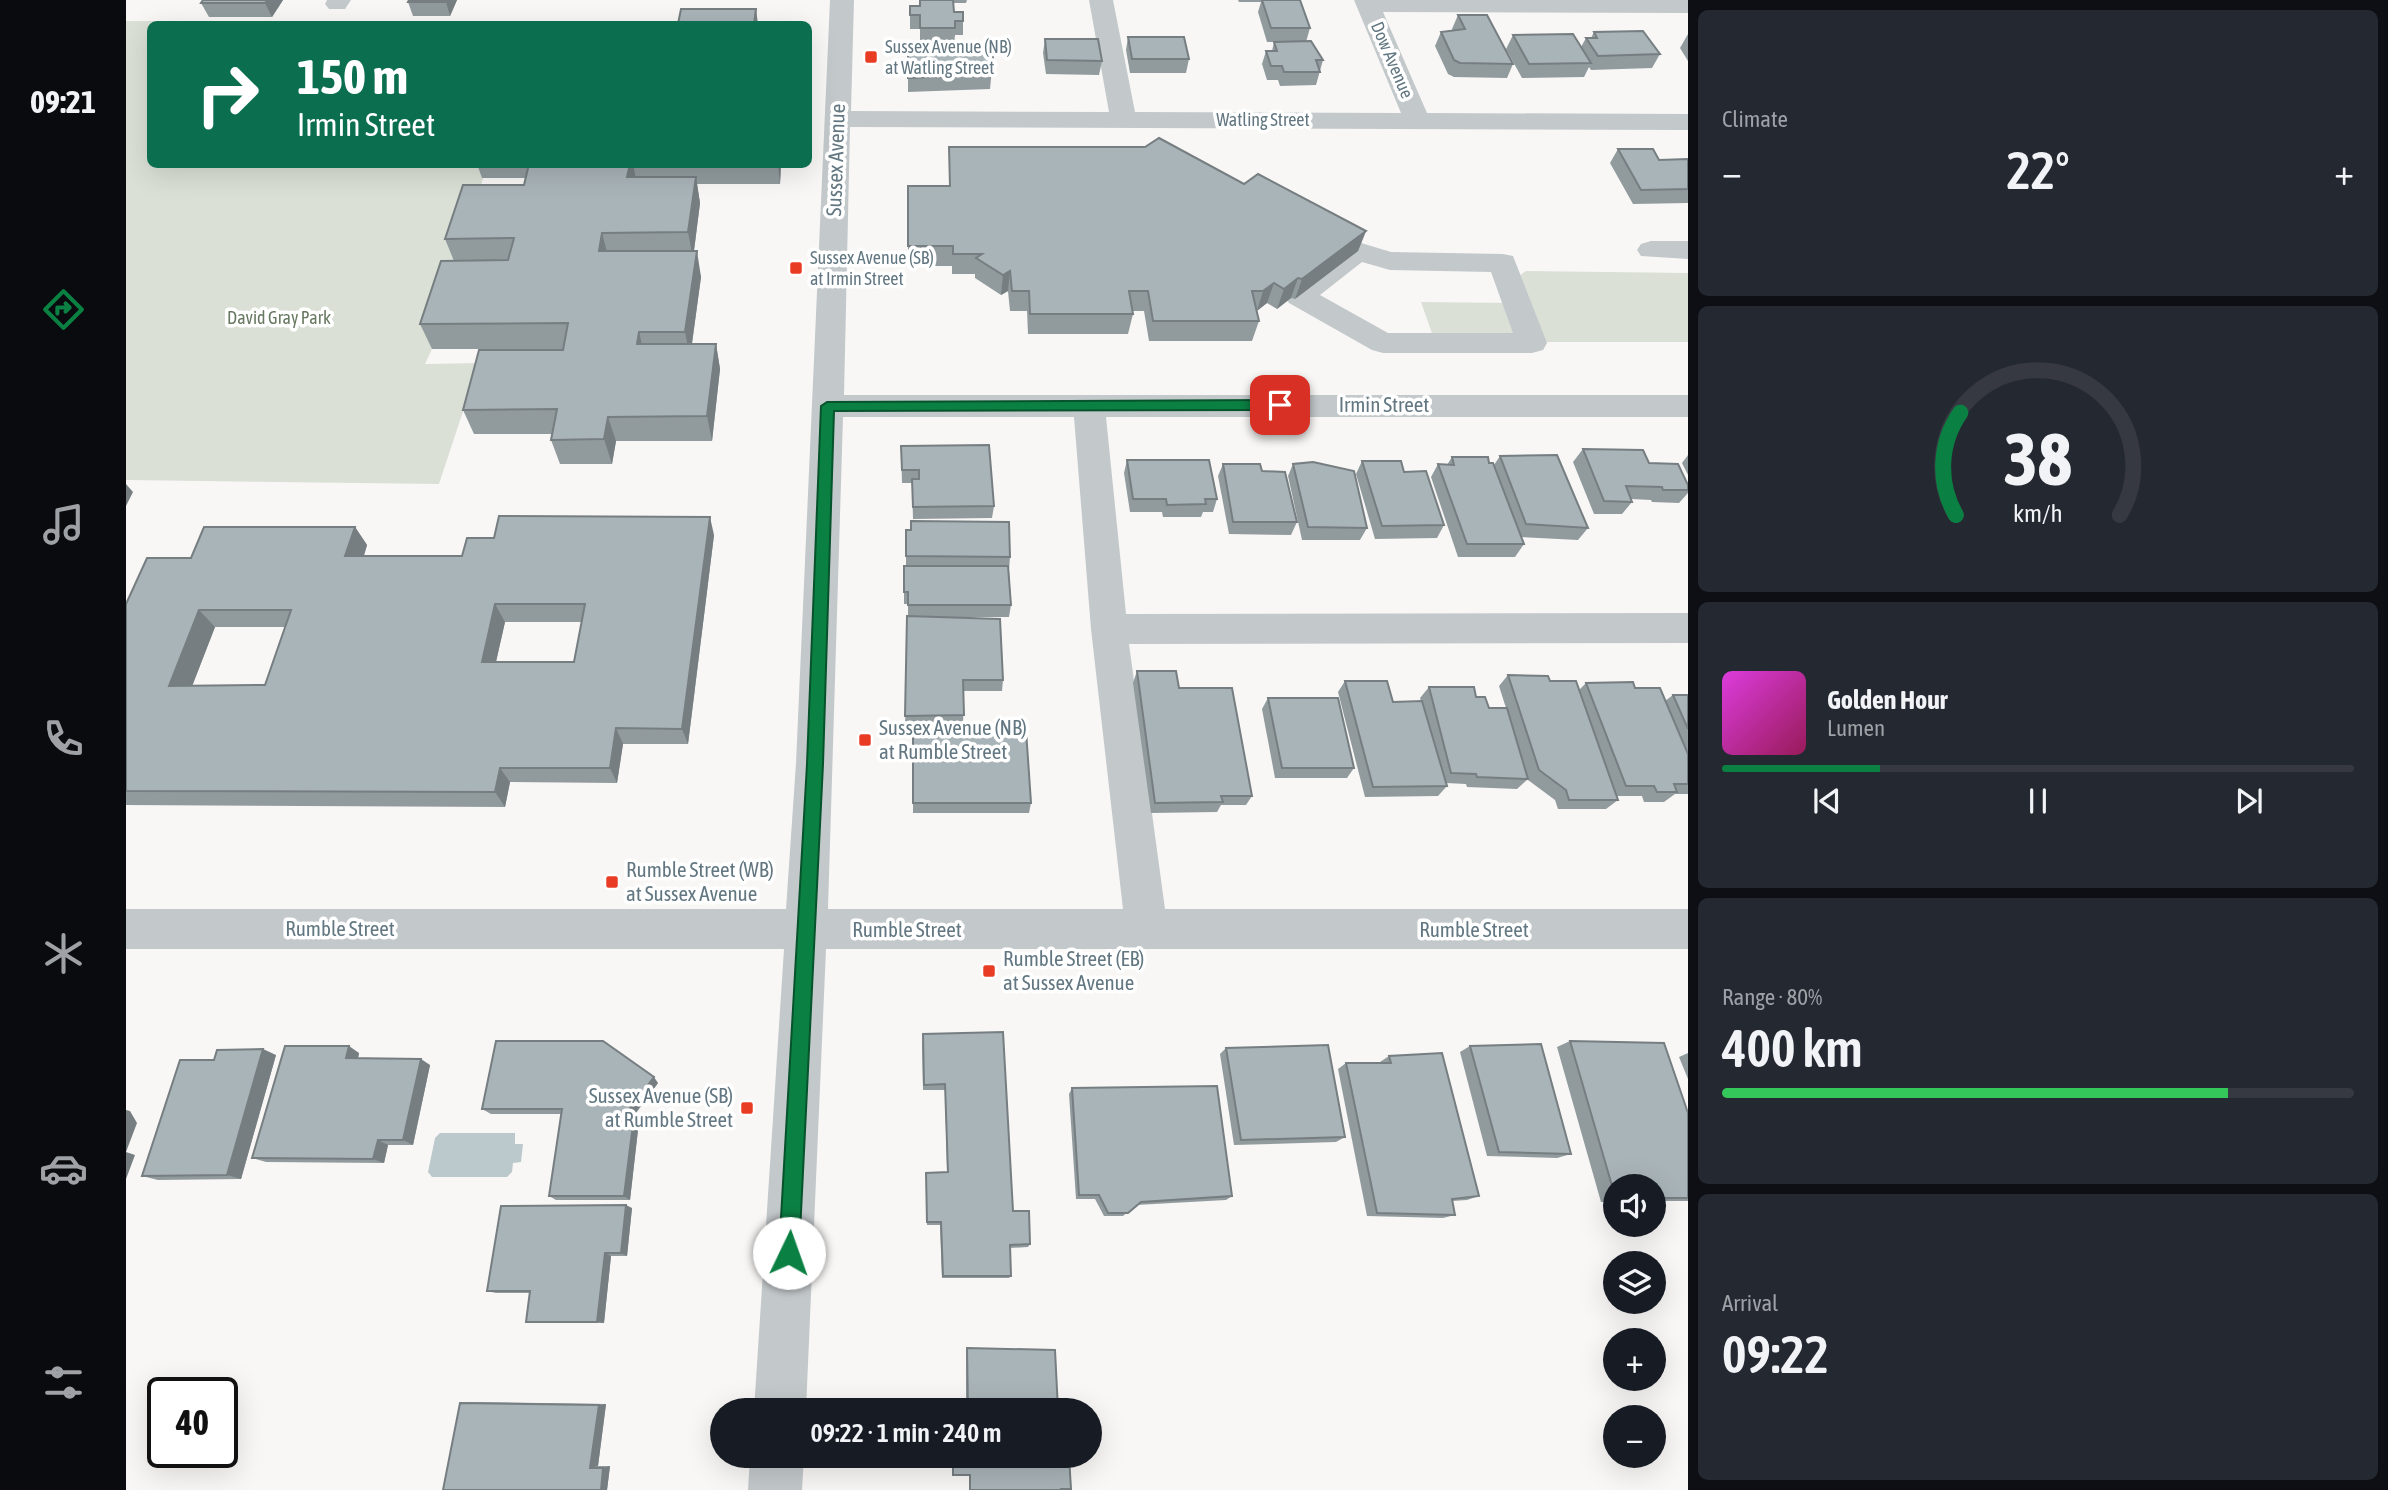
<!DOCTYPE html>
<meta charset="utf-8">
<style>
body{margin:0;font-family:"Asap Condensed",sans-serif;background:#242831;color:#f1f3f6;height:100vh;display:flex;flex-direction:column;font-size:26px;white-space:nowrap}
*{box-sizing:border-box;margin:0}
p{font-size:23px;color:#9ea1a6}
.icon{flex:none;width:38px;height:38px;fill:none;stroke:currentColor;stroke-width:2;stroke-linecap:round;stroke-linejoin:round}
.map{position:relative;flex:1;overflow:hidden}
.details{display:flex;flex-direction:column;gap:10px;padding:10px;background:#0d0f14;width:700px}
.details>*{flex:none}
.guide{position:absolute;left:21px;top:21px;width:665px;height:147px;border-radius:10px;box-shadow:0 7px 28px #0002;background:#0b6e4f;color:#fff;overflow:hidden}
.tools{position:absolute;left:1477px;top:1174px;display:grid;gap:14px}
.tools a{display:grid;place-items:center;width:63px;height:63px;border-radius:50%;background:#171b24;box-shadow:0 7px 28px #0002;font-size:35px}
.speed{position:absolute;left:21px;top:1377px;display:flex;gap:14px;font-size:35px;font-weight:700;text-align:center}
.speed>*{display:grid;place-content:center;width:91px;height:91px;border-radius:50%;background:#171b24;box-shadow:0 7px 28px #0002;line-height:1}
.speed .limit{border:4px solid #111;border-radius:10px;background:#fff;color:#111}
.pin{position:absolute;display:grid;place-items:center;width:60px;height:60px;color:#fff;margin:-30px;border-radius:14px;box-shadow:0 4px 10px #0006}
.me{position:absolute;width:77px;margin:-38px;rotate:3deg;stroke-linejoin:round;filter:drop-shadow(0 0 5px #0008)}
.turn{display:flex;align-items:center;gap:24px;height:147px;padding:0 35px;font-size:32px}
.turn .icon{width:91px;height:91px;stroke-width:2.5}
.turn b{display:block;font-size:49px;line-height:60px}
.big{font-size:52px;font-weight:600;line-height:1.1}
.details .widget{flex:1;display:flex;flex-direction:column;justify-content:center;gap:10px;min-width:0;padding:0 24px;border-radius:10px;background:#242831}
.details .dial{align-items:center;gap:0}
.dial svg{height:182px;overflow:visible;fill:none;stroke:#363941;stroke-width:7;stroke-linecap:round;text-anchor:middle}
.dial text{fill:#f1f3f6;stroke:none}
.song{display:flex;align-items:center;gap:21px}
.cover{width:84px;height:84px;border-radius:10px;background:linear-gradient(135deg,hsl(300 70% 55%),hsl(330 70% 35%))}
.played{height:7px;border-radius:4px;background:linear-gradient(90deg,#0b8043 25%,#363941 25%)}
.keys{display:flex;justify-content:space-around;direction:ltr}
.heat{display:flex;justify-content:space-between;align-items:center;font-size:38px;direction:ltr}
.charge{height:10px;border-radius:5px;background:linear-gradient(90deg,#34c759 80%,#363941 0)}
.trip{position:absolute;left:584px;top:1398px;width:392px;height:70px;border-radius:35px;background:#171b24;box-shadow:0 7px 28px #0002;font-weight:600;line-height:70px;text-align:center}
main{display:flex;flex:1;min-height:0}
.menu{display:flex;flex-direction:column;width:126px;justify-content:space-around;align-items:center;background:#090b0e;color:#9ea1a6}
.menu .icon{width:49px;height:49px}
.menu .on{color:#0b8043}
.menu b{font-size:32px;color:#f1f3f6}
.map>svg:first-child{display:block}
</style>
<main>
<nav class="menu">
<b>09:21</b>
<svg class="icon on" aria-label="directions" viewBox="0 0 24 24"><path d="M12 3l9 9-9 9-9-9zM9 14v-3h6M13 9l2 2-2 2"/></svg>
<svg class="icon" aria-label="music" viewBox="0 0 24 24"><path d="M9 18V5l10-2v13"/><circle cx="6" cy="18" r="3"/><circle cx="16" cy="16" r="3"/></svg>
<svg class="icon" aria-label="phone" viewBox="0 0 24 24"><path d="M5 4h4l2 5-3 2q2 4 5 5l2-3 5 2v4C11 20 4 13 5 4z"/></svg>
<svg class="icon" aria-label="climate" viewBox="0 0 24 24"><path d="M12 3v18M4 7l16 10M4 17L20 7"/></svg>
<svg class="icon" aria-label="car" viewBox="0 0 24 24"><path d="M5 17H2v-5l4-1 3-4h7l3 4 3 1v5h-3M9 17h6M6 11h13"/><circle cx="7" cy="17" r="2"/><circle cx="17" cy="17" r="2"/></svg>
<svg class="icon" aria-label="filters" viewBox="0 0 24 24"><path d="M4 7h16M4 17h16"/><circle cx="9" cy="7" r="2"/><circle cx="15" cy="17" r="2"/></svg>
</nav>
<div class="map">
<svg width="1562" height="1490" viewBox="0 0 1562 1490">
<rect width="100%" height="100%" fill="#f8f7f5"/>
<!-- green -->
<g fill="#dae0d6">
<polygon points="0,21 365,22 364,24 24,24 24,164 361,165 306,349 299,364 353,363 313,484 0,480"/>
<polygon points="1400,271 1562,273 1562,342 1418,342 1390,278"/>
<polygon points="1295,302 1389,303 1406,343 1309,342"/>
</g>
<!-- water -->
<polygon fill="#bbc9cc" points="314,1133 389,1133 389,1144 397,1144 395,1162 387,1163 386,1172 381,1177 306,1177 302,1172 309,1138"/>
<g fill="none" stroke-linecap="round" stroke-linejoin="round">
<!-- minor -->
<g fill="#c3c8cb" fill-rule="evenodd">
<polygon points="201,0 225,0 219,9 203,9 199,4"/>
<path d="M704,0H728L725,111L983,112L963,0H987L1009,112L1275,113L1228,0H1562V13L1257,12L1301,113L1562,114V130L724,127L718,395H1562V417H980L1000,614L1562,613V643L1003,644L1039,909H1562V949H700L680,1410H628L658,949H0V909H660L670,763ZM717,417H948L965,629L997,909H702Z"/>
<polygon points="1525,241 1562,241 1562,259 1515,256 1511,250 1515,244"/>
<path d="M1232,242L1265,252L1377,254L1387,256L1421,343L1417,350L1406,353H1257L1246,350L1163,303L1158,296L1163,289L1222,245ZM1236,262L1264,270L1365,272L1387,333H1262L1194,295Z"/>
<polygon points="624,1456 678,1456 676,1490 622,1490"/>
</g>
</g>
<!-- wall -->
<g fill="#919b9e" fill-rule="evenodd">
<polygon points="157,0 146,17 83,17 75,3"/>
<polygon points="331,0 324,16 287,16 282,2"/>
<polygon points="794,0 841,0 840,3 827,3 828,12 837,21 837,35 829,35 828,45 867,59 864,89 782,92 782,44 797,44 797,42 794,42 794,29 784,29 784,6 794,6"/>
<polygon points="1112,0 1174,0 1184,28 1180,42 1197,60 1190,85 1154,86 1152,80 1141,80 1136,64 1140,51 1146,51 1148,42 1141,42 1132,12 1135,2 1113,2"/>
<polygon points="1332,15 1387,64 1381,78 1328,77 1322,74 1309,46 1315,32 1327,31 1326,29"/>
<polygon points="1468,32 1534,54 1526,68 1465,70 1463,67 1458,77 1396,78 1380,49 1387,35 1455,47 1460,38 1465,38"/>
<polygon points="1562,34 1562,61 1554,48"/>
<polygon points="1002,37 1063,59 1060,73 1004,73 1000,50"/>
<polygon points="919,39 976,61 973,75 920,74 917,53"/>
<polygon points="823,147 1118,184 1240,231 1232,251 1169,299 1165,298 1151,309 1141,303 1130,311 1133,321 1126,341 1023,341 1018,311 1006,311 1007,314 1002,334 902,334 901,311 884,311 882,291 875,295 849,278 849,274 826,274 826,266 782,266 782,186 823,186"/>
<polygon points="1492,149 1533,160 1562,159 1562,203 1507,204 1484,163"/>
<polygon points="351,164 655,164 654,184 571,184 574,203 568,251 575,277 566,344 590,344 594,369 586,441 490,441 486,464 434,464 425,440 426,434 348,434 337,410 437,349 306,349 294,324 328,261 319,239 398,185 400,178 356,178"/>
<polygon points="775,446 868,506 866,518 787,519 786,483 776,483"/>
<polygon points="1457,449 1523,463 1562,485 1562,493 1553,503 1526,502 1525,500 1505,499 1506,502 1496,514 1468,514 1447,462"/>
<polygon points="1562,455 1562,475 1556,463"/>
<polygon points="1374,456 1462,528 1452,540 1395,537 1398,544 1389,557 1332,557 1305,477 1312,464 1321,465 1326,457 1363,463 1368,465"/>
<polygon points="1001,460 1091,499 1087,512 1077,512 1075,517 1037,517 1036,512 1004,512 998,473"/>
<polygon points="1236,461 1278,472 1318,525 1311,538 1249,539 1230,474"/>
<polygon points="1097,464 1171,522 1165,535 1103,534 1092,476"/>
<polygon points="1167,464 1241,528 1234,540 1176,540 1162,476"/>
<path d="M229,527L241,545L238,556H336L588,535L562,744H497L491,783L384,782L379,807L0,805V604ZM379,622H456L448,662H370ZM89,627H159L139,685L66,686Z"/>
<polygon points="780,530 884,557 883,570 885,605 883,617 801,617 877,680 876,691 838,691 837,726 779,727 782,616 782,604 778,604 778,566 780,566"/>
<polygon points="1011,671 1053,688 1126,796 1120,805 1095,805 1091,812 1025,813 1007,683"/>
<polygon points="1382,675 1424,681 1453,690 1460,683 1509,688 1539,701 1547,695 1562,695 1562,794 1549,794 1538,802 1518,802 1516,796 1491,796 1492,800 1480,809 1432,809 1429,800 1402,780 1402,779 1391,789 1341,787 1340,784 1320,783 1321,786 1312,796 1239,797 1212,692 1219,681 1267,702 1295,701 1294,698 1303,687 1350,697 1363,708 1380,708 1373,686"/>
<polygon points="1142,698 1228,768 1221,778 1149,778 1136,709"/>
<polygon points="787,729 905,803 903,813 787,813"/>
<polygon points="796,1040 904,1244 902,1247 884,1248 885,1276 883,1278 816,1278 814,1225 801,1225 800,1177 821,1172 819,1090 797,1090"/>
<polygon points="1444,1041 1562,1113 1562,1201 1528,1201 1528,1186 1489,1186 1489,1202 1475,1202 1431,1047"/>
<polygon points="1344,1046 1445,1154 1431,1158 1361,1156 1334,1052"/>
<polygon points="1100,1048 1219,1137 1210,1142 1108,1145 1094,1054"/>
<polygon points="233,1053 232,1058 304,1065 287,1145 262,1145 258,1163 140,1162 126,1158"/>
<polygon points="1562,1053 1562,1079 1553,1057"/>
<polygon points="150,1055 115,1179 32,1180 16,1176 88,1060"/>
<polygon points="1263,1056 1353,1196 1341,1200 1326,1201 1329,1215 1317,1218 1241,1216 1212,1069 1220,1063 1254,1063 1254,1062"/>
<polygon points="532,1083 508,1116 513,1121 504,1200 430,1200 423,1196 435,1114 365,1114 356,1109"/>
<polygon points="946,1088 1106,1196 1100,1200 1010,1205 997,1216 978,1216 969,1199 950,1199 943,1094"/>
<polygon points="506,1208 501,1256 485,1256 478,1323 408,1323 400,1322 404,1293 370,1293 361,1291"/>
<polygon points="841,1348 932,1410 840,1410 840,1349"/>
<polygon points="344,1402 480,1404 472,1466 484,1466 481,1490 317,1490 334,1403"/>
<polygon points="826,1456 943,1456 935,1490 843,1490 843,1475 827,1475 826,1473"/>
</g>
<!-- shaded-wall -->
<g fill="#767e81">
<polygon points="142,0 157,0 146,17 139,3"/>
<polygon points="320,0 331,0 324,16 320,2"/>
<polygon points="630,9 632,24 628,24"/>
<polygon points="504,164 507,164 511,184 501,177"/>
<polygon points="652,164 655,164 654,184"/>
<polygon points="570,177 574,203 567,258 562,232"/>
<polygon points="1240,231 1232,251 1169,299 1176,279"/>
<polygon points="476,233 483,259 473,251"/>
<polygon points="571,251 575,277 564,357 559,332"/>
<polygon points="884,271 882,291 875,295 877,275"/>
<polygon points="1172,278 1165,298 1151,309 1158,289"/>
<polygon points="1148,283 1141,303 1131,311 1137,291"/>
<polygon points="513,332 519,357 511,344"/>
<polygon points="590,344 594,369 586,441 581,416"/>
<polygon points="482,417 490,441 486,464 478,439"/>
<polygon points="0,484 7,492 0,506"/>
<polygon points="584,517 588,535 562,744 556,729"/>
<polygon points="229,527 241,545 232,574 219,556"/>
<polygon points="369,604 379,622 366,679 356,662"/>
<polygon points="73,610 89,627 60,702 43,686"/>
<polygon points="490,728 497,744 491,783 484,768"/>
<polygon points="374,768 384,782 379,807 369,792"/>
<polygon points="223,1046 233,1053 231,1064 220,1058"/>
<polygon points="137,1049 150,1055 115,1179 101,1175"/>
<polygon points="295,1059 304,1065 287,1145 277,1140"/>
<polygon points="528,1077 532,1083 507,1116 502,1111"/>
<polygon points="0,1110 4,1111 11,1123 0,1152 9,1155 0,1179"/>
<polygon points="508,1116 513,1121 504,1200 498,1196"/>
<polygon points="252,1140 262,1145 258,1163 247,1159"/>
<polygon points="500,1205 506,1208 501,1256 495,1253"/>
<polygon points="479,1253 485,1256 478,1323 471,1322"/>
<polygon points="480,1404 472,1466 464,1468 473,1405"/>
<polygon points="484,1466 481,1490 475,1490 477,1468"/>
</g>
<!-- building -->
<g fill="#a9b4b8" stroke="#767e81" stroke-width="2" fill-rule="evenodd">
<polygon points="77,0 142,0 139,3 75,3"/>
<polygon points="283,0 320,0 320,2 282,2"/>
<polygon points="794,0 827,0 828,12 837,12 837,21 829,21 829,28 794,28 794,15 784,15 784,6 794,6"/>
<polygon points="1136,0 1174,0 1184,28 1145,28"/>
<polygon points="555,9 630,9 628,24 552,24"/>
<polygon points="1332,15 1361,15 1387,64 1334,63 1328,60 1315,32 1339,29"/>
<polygon points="1517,31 1534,54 1472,56 1460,38 1471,38 1468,32"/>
<polygon points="1447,34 1465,63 1403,64 1387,35"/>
<polygon points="1002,37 1058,37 1063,59 1006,59"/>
<polygon points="919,39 972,39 976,61 921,60"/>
<polygon points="797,41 827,41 828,45 865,45 867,59 863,59 865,75 782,78 782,44 797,44"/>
<polygon points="1185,41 1197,60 1190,60 1194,72 1158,72 1156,66 1145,66 1140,51 1151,51 1148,42"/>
<polygon points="1033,138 1118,184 1132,174 1240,231 1176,279 1172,278 1158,289 1148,283 1137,291 1126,291 1133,321 1027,321 1022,291 1003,291 1007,314 904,314 903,291 886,291 884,271 877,275 850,258 856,254 827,254 827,246 782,246 782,186 824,186 823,147 1019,147"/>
<polygon points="1492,149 1527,149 1533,160 1562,159 1562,189 1515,190"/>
<polygon points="403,164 504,164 501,177 570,177 562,232 476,233 473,251 571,251 559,332 513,332 511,344 590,344 581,416 482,417 478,439 425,440 431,409 337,410 353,350 437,350 442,323 294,324 315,261 382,260 388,238 319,239 337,185 398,185"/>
<polygon points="863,445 868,506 787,507 786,479 793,479 793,470 776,470 775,446"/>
<polygon points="1457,449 1517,450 1523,463 1552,464 1562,485 1562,490 1537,490 1536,487 1500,486 1506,502 1478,501"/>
<polygon points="1431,455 1462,528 1400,524 1374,456"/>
<polygon points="1326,457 1362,457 1363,463 1367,463 1398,544 1341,544 1312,464 1328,465"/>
<polygon points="1001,460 1083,460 1091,499 1079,499 1080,504 1041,505 1040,499 1007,499"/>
<polygon points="1236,461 1275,461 1278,472 1300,471 1318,525 1256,526"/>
<polygon points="1187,462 1228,471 1241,528 1182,527 1167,464"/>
<polygon points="1097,464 1134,464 1136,471 1159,472 1171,522 1107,522"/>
<path d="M373,516L584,517L556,729L490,728L484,768H374L369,792L0,791V604L21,558H65L78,527H229L219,556H336L341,538H368ZM369,604H459L448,662H356ZM73,610H165L139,685L43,686Z"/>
<polygon points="785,521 883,522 884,557 780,556 780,530 785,530"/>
<polygon points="778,566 882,566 885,605 782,605 782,592 778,592"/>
<polygon points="781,616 874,619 877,680 837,680 838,715 779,716"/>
<polygon points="1011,671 1050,671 1053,688 1106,688 1126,796 1095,796 1097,802 1029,803"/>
<polygon points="1382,675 1422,676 1424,681 1450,681 1492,800 1443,800 1440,790 1413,770"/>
<polygon points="1219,681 1261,681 1267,702 1296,701 1321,786 1247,787"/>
<polygon points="1507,682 1509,688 1534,688 1562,754 1562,784 1548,784 1551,792 1531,792 1528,786 1500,786 1460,683"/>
<polygon points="1303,687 1348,687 1350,697 1359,697 1363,708 1381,708 1402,779 1351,777 1350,774 1325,773"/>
<polygon points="1547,695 1562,695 1562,729"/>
<polygon points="1142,698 1212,698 1228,768 1156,768"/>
<polygon points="787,729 900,730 905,803 787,803"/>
<polygon points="877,1032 887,1211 903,1211 904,1244 884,1245 885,1276 817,1276 815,1222 801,1222 800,1173 822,1172 819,1084 798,1085 797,1034"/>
<polygon points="370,1041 477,1041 528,1077 502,1111 508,1116 498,1196 423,1196 436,1109 356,1109"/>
<polygon points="1444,1041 1538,1043 1562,1113 1562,1198 1528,1198 1528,1186 1489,1186 1489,1196"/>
<polygon points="1415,1044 1445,1154 1373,1152 1344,1046"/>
<polygon points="1202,1045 1219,1137 1115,1140 1100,1048"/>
<polygon points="159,1046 223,1046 220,1058 295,1059 277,1140 252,1140 247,1159 126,1158"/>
<polygon points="137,1049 101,1175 16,1176 54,1060 88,1060 91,1050"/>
<polygon points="1316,1053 1353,1196 1326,1199 1329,1215 1251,1213 1220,1063 1265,1063 1263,1056"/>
<polygon points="1091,1086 1106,1196 1015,1202 1002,1213 982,1213 973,1195 953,1195 946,1088"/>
<polygon points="500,1205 495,1253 479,1253 471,1322 400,1322 404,1291 361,1291 375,1206"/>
<polygon points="841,1348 929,1350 932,1410 842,1410"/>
<polygon points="334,1403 473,1405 464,1468 477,1468 475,1490 317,1490"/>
<polygon points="827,1456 943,1456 945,1489 935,1489 935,1490 844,1490 844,1475 827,1475"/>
</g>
<!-- route -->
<polygon fill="#0b8043" stroke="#07532c" stroke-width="2" points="1154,400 1160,405 1154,410 708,411 697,764 673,1253 670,1260 663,1263 656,1260 653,1253 681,764 695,406 701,402"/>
<!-- markers -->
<g fill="#e83c24" stroke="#fff" stroke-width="2.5">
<rect x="738" y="50" width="14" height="14" rx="3.5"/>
<rect x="663" y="261" width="14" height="14" rx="3.5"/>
<rect x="732" y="733" width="14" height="14" rx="3.5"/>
<rect x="479" y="875" width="14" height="14" rx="3.5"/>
<rect x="856" y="964" width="14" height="14" rx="3.5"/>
<rect x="614" y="1101" width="14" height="14" rx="3.5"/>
</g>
<g text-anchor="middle" stroke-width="7" stroke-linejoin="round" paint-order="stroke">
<!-- far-poi labels -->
<g font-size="18" fill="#627781" stroke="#fff" text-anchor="start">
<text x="759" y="53">Sussex Avenue (NB)<tspan x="759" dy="21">at Watling Street</tspan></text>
<text x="684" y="264">Sussex Avenue (SB)<tspan x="684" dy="21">at Irmin Street</tspan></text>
</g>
<!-- far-street labels -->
<g font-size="18" fill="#627781" stroke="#fff">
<text transform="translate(1266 60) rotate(67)" y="6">Dow Avenue</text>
<text x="1137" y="126">Watling Street</text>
</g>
<!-- far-park labels -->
<g font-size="18" fill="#687961" stroke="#fff">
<text x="153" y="324">David Gray Park</text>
</g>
<!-- street labels -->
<g font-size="21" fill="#627781" stroke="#fff">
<text transform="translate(710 160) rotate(-88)" y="7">Sussex Avenue</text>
<text x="1258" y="412">Irmin Street</text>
<text x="214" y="936">Rumble Street</text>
<text x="781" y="937">Rumble Street</text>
<text x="1348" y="937">Rumble Street</text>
</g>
<!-- poi labels -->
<g font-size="21" fill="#627781" stroke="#fff" text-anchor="start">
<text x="753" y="735">Sussex Avenue (NB)<tspan x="753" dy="24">at Rumble Street</tspan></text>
<text x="500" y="877">Rumble Street (WB)<tspan x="500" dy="24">at Sussex Avenue</tspan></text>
<text x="877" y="966">Rumble Street (EB)<tspan x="877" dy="24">at Sussex Avenue</tspan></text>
<text x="607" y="1103" text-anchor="end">Sussex Avenue (SB)<tspan x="607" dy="24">at Rumble Street</tspan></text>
</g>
</g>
</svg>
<div class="tools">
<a><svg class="icon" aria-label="sound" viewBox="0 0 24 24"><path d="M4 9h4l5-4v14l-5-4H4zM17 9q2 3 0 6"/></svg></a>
<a><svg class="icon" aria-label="layers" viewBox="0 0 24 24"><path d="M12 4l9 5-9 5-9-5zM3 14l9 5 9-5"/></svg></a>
<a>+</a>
<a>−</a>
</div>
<div class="speed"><div class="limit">40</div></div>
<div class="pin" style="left:1154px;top:405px;background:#d93025"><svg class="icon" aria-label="arrive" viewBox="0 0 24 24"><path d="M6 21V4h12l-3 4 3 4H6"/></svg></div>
<svg class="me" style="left:663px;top:1253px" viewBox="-20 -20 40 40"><circle r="19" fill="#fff"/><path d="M0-13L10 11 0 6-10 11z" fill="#0b8043"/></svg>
<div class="trip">09:22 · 1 min · 240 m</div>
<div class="guide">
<div class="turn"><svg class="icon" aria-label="right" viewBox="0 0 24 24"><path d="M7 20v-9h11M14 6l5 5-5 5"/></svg><div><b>150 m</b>Irmin Street</div></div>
</div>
</div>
<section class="details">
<div class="widget"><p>Climate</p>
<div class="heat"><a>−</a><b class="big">22°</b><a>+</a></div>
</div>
<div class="widget dial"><svg viewBox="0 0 100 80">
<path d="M14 69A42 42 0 1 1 86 69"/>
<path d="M14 69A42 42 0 0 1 16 24" stroke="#0b8043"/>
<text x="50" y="56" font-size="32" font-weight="700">38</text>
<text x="50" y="72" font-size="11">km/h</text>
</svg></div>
<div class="widget">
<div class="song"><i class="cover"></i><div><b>Golden Hour</b><p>Lumen</p></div></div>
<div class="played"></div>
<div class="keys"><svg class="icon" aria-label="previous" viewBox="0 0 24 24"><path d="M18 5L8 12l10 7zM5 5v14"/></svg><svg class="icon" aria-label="pause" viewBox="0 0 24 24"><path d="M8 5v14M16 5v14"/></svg><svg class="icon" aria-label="next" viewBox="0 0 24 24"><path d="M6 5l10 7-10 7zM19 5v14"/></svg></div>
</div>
<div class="widget"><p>Range · 80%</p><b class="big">400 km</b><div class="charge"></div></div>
<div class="widget"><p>Arrival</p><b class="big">09:22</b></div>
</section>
</main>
